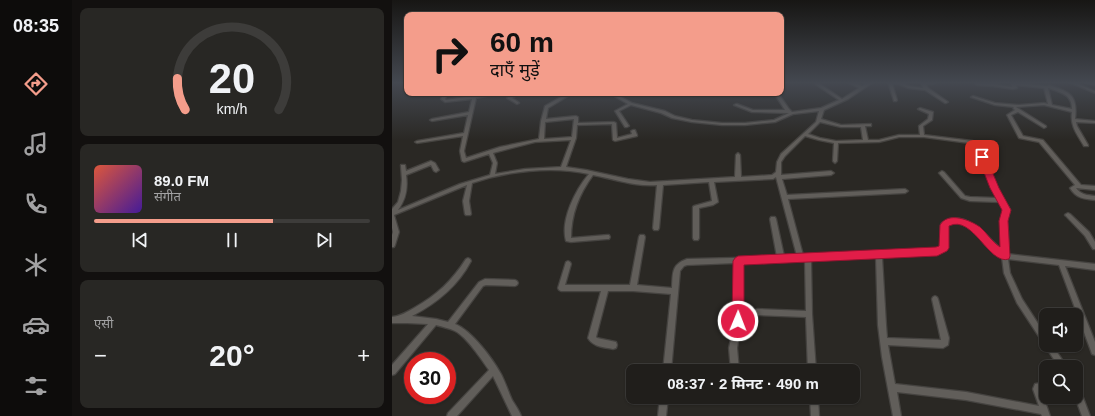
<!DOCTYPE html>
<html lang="hi">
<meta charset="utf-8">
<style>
body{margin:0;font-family:Arial,"Noto Sans Devanagari",sans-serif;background:#282724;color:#f1f3f6;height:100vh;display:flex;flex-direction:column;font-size:15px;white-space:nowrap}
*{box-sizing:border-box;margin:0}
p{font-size:13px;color:#a2a2a3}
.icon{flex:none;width:22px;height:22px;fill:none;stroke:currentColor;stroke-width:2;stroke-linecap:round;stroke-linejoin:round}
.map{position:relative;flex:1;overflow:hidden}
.side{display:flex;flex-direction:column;gap:8px;padding:8px;background:#12100f;width:320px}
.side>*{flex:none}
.top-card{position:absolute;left:12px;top:12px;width:380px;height:84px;border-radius:8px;box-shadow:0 1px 3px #0004,0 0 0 1px #3d3c3a;background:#f49d8b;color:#111;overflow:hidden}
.fabs{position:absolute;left:647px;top:308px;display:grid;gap:8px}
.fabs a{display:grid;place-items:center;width:44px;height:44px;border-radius:8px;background:#201e1b;box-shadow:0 1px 3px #0004,0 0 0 1px #3d3c3a;font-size:20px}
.speed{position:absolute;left:12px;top:352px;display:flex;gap:8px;font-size:20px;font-weight:700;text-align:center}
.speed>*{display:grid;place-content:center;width:52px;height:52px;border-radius:50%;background:#201e1b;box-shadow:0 1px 3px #0004,0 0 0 1px #3d3c3a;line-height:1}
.speed .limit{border:6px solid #d22;background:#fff;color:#111}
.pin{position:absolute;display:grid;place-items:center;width:34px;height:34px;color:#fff;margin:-17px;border-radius:8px;box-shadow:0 2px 6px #0006}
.me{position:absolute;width:44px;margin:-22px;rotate:1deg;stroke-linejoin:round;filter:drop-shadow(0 0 3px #0008)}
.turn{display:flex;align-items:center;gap:14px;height:84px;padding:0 20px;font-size:18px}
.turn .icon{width:52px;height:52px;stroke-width:2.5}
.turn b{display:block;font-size:28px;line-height:34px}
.big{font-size:30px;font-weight:700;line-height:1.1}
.side .widget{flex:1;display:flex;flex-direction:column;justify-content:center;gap:6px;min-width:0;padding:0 14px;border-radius:8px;background:#282724}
.side .dial{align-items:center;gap:0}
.dial svg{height:104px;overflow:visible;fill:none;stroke:#3d3c3a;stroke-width:7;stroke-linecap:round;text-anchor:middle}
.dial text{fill:#f1f3f6;stroke:none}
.song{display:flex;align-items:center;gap:12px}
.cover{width:48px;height:48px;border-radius:6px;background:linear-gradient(135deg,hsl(10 70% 55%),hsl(260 70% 35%))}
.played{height:4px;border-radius:2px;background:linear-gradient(90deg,#f49d8b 65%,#3d3c3a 65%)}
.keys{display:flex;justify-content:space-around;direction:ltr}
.heat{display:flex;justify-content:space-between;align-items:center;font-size:22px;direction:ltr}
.trip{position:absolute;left:234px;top:364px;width:234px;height:40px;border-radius:8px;background:#201e1b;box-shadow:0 1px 3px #0004,0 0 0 1px #3d3c3a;font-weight:700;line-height:40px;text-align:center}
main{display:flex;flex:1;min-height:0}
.tabs{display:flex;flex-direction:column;width:72px;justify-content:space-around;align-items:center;background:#0d0c0b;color:#a2a2a3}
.tabs .icon{width:28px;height:28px}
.tabs .on{color:#f49d8b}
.tabs b{font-size:18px;color:#f1f3f6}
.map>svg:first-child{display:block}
</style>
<main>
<nav class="tabs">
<b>08:35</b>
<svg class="icon on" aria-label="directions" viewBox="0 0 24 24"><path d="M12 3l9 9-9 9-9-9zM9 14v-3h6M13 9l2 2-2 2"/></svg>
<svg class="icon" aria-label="music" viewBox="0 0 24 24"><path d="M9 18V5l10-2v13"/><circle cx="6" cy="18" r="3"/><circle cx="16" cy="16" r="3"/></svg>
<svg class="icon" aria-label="phone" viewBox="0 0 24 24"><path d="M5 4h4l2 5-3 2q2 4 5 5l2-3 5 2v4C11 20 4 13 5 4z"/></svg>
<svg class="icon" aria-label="climate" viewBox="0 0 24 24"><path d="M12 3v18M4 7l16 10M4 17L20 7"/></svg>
<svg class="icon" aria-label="car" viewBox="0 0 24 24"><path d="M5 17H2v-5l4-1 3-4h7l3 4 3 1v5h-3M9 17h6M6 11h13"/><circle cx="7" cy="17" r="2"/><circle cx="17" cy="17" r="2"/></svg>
<svg class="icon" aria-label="filters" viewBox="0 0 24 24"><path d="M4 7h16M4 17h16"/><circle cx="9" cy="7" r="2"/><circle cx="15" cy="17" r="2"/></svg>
</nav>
<section class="side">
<div class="widget dial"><svg viewBox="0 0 100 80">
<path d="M14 69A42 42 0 1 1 86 69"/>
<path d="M14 69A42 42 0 0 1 8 45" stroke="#f49d8b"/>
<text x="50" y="56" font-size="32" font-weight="700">20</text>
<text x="50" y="72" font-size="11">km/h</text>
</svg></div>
<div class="widget">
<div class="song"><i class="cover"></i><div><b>89.0 FM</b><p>संगीत</p></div></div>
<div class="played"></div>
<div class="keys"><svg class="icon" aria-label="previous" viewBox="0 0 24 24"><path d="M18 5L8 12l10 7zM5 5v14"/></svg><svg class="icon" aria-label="pause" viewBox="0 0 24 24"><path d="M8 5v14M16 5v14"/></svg><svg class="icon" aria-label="next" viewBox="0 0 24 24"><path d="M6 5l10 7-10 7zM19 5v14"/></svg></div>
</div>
<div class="widget"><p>एसी</p>
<div class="heat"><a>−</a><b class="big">20°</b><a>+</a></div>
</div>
</section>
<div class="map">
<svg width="703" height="416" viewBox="0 0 703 416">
<rect width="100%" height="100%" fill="#2a2824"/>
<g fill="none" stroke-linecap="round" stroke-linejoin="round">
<defs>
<g id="street">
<path d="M423,82H425L450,99L467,88L457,83L456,82H460L470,86L477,82H481L480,83L456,99L432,110L429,119L449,125L479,124V126H473L476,140H487L507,135H528L527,126L536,119L537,114L526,109L528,108L541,112L540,120L531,126L532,135L581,141L584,147L592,157L605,188L618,210L614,221L616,231V254L703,264V270L673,266L703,342V355L700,354L699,351L667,265L616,259L618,273L630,299L654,336V345H660L675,367H667L625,303L612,273L610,257C598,249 576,219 561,223C558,223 557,225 555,226V248L554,250L547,254L490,257L494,325L495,338L549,340L540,299L541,297L543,296L545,297L546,299L557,338L556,345L551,348L496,345L503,384L574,392L647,406L641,389L643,384L654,382V390H649L658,416H650L649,414L574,400L505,392L509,416H501L490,357L486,325L484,257L419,260L420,314L424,371H416L414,317L365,315L363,314L362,312L363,310L365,309L414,311L413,260L349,263V321L345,348L347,371H339L337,348L343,321V263L295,265L292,266L288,271L279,371H271L279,294L241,291H216L204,337L205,338L224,342L225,345L224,348L221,349C212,347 201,347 196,338L209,291H169L167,290L166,288L174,262L176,261L178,262L179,264L173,285H238L247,237L248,235H252L253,237L245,285L280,288C281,273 279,265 295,259L385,257L378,219L379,217H383L384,219L392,256H405L384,177L381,179L322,182L326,202L321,205L307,208V238L306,240H302L301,238V207L302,206L320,201L317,182L271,185L267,228L266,230H262L261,228L265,185C244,187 222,179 201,175C187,194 179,214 179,238L215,235H217L218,237L217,239H215L179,242L174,241C168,220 184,189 197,174C160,166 115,171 80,183L77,201L79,214L78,215H74L73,214L71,201L75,185L2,215L7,232L3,245L2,247H0V235L1,232L0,228V209L6,202L9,191L10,180L9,166V165H13L14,171L39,161L43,163L47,170L44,172L42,171L39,165L14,175C16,188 14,199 6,210L68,184L98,175L101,163L97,154L72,162L70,161L68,151L71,136L25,143L23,142L25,141L72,133L76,115L40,121L38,120L40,119L77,112L80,99L53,102L49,99L52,93H56L53,99L54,100L98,93H107L105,94L84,98L72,151L74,158L108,147L147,139L149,121L153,106L176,93H181L156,108L154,119L184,116L186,117V123L222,122L224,123L225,138L240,134L239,131L241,130H243L245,135V136L223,141L221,140L220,124L185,125L184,138L174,167L194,170L236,179L258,182L343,177L344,155L346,153L348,155L349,177L380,175L384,172L385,162L389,154L424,122L427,111L401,114L383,122L353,125H330L300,122L280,118L269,113L239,105L227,111L237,126L235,127H233L223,111L236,104L217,93H222L240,103L273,111L283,116L300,120L330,123H353L382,120L397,113L360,112L342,105L344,104H345L361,110H393L382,93H386L397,109L400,112L429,108L447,100L423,84ZM182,119L180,137L152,139L153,122ZM428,122L449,127H469L471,140L444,141L428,138L416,134ZM413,136L427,140L442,143L441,161L443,163L445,161L446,143L487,142L507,137H532L577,143C580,149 586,153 588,159C595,172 598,185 605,198L578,197L573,196L552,172L550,171L547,173L569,198L578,201L607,202L612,210L608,221L610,231V250C598,240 577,213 558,219C555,220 553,222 550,223L549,225V247L544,250L411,255L396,199L513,193L516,191L513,189L395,195L390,179L439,175L442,173L439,171L389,175V162L393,156ZM179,140L169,167L133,169L103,174L105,163L101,153L143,142Z"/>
<polygon points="496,82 508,82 517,86 531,88 529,83 530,82 542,82 543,83 541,84 534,84 536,88 556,102 554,103 553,103 533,90 516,88 507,84 500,83 505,100 504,101 502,101"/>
<polygon points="677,82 681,82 703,91 703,93"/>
<polygon points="692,82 697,82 703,83 703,85"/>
<path d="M584,83L601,84L620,87L619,84L621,83L655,86L657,85C678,92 686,95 683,119L703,121V123L684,122L685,126L696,145V146H692C685,134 678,126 680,112L652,105L624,107L654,126V127L652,128L626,112L619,115L631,136L651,140L689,185L703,186V190L684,188C689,195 695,195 703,196V200C692,199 684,198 678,188L683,185L647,142L627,138L615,115L623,110L621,108L622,107L603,105L579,97L581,96L603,103L627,105L652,103L656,104L652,88L624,85L625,88L621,89L601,86L585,85L583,84ZM656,88H657C669,93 680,94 680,109L660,105Z"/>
<polygon points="124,93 129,93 120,98 126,102 127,103 125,104 115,98"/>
<polygon points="676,213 678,214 697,232 703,242 703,249 701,249 693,236 674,216 673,215 674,214"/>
<path d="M76,258L78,259L79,261C66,286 45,303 20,316L44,319L56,322L87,282L93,279L123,280L125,281L126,283L125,285L123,286L94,285L91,286L63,324C80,331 100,358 109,374C113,382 116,391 120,400C123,405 127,410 129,416H120L101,376L65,416H55L56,413L97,370C89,359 75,337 63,331C57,328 51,327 44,325L3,374L0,375V365L36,324L15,323H0V317C9,316 15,312 22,308C45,295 60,281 74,259Z"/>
<polygon points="684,386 687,387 698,416 690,416 683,397 684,397"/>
<polygon points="268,397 276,397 274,416 266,416"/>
<polygon points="418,397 426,397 427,416 419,416"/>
</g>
</defs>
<!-- street casing -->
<use href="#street" stroke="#454340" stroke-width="2.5"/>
<!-- street -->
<use href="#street" fill="#615e5a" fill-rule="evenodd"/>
</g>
<!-- sky -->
<linearGradient id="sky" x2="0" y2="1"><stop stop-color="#171614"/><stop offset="0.59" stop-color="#444850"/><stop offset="1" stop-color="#444850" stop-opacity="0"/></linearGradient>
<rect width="703" height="140" fill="url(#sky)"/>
<!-- route -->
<path fill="#e11d48" stroke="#92132f" d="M590,154L594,157L607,188L619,210L616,221L618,256L617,259C597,266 581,214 557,226V248L555,251L545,256L352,265V321L350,325L346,326L342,325L340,321L341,261L343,258L346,256L544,247L547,246L548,225C556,211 578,220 588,227C595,233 600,242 608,247L607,221L610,210L598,188L586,157Z"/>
</svg>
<div class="fabs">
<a><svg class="icon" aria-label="sound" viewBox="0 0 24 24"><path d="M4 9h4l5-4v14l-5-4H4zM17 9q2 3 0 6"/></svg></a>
<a><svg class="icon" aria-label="search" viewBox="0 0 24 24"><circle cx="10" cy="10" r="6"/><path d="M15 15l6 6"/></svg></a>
</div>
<div class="speed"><div class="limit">30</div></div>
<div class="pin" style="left:590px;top:157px;background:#d93025"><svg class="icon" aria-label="arrive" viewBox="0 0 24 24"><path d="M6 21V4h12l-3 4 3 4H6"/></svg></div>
<svg class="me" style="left:346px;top:321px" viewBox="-20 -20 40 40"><circle r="17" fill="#e11d48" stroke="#fff" stroke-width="3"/><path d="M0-11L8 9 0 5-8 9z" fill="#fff"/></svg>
<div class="trip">08:37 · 2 मिनट · 490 m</div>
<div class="top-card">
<div class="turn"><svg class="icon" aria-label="right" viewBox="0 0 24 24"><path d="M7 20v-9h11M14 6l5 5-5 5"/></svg><div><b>60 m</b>दाएँ मुड़ें</div></div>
</div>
</div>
</main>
